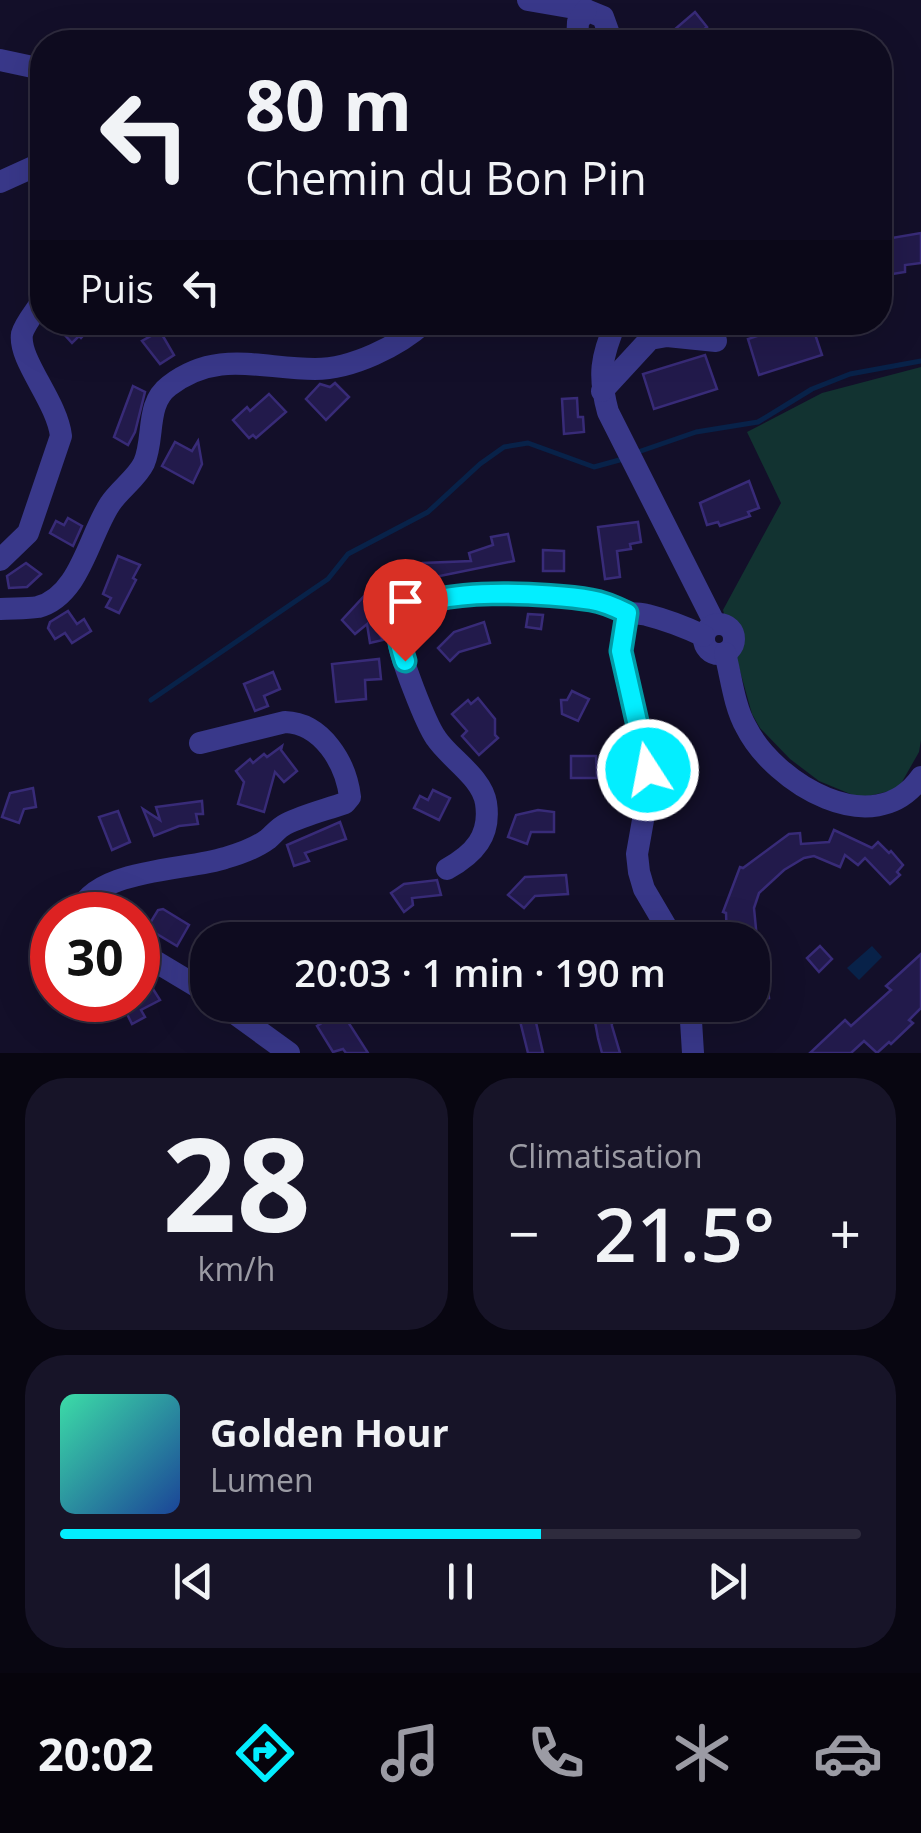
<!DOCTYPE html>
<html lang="fr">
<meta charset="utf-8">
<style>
body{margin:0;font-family:"Open Sans",sans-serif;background:#171428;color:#f1f3f6;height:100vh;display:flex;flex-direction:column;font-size:38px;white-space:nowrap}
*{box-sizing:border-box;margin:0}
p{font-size:32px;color:#9b9ba4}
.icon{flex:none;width:55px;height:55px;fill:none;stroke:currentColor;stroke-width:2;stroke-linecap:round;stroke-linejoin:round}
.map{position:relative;height:1053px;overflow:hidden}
.drawer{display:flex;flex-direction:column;gap:25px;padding:25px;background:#080611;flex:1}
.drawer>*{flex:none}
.guide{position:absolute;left:30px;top:30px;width:862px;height:305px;border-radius:40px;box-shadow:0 10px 40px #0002,0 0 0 2px #2e2b3d;background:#0e0b1f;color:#f1f3f6;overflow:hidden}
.speed{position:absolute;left:30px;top:892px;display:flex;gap:20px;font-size:50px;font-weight:700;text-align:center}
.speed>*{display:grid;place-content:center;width:130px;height:130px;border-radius:50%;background:#0e0b1f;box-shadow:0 10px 40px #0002,0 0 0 2px #2e2b3d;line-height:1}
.speed .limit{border:15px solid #d22;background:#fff;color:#111}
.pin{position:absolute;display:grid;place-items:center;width:85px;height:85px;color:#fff;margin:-102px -42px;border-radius:50% 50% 50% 0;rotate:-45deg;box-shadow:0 0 10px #0007}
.pin .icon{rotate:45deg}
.me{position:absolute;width:110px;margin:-55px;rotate:349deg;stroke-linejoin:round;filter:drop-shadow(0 0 8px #0008)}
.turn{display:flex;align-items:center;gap:35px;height:210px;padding:0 50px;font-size:45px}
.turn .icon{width:130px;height:130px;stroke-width:2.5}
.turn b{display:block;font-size:70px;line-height:85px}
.then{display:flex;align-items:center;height:95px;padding:0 50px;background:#0003;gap:20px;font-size:38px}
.big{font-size:75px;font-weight:600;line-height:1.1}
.drawer .tile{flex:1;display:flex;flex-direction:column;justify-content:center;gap:15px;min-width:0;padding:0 35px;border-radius:40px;background:#171428}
.drawer .dial{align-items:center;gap:0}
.dial b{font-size:130px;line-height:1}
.song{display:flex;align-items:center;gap:30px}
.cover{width:120px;height:120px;border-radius:15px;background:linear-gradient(135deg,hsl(160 70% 55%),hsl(220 70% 35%))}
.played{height:10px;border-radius:5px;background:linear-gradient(90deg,#03eeff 60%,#2e2b3d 60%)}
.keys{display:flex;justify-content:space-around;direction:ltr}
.heat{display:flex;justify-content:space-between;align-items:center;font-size:55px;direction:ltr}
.drawer .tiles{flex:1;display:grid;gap:25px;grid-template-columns:1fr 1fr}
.tile:last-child{grid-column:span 2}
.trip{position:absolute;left:190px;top:922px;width:580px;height:100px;border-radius:40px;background:#0e0b1f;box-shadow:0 10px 40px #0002,0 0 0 2px #2e2b3d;font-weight:600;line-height:100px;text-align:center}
.menu{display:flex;height:160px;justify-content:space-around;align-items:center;background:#06040c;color:#9b9ba4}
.menu .icon{width:70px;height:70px}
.menu .current{color:#03eeff}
.menu b{font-size:45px;color:#f1f3f6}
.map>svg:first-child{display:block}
</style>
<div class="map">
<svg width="921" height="1053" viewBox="0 0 921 1053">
<rect width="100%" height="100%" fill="#130f29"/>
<!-- green -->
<polygon fill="#123331" points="921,367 921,740 919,752 898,789 860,798 819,781 790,759 760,728 752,714 723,610 781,503 747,432 822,393"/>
<!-- water -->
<polygon fill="#082249" points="872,946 882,957 859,980 847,968"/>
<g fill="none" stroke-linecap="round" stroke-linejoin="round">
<!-- stream -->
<g stroke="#082249" stroke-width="5">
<polyline points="638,452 696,432 758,422 812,389 850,374 921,361"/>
<polyline points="151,700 328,579 348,554 428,512 480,464 504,447 528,443 594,467 623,459"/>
</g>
</g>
<!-- building -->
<g fill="#221a4b" stroke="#382b78" stroke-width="2.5">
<polygon points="695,12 707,27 695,36 700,42 660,42"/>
<polygon points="921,233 921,263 905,265 905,272 880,276 880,240"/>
<polygon points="53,322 95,322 81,338 79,336 72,343"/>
<polygon points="800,322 811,322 822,355 759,375 748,339"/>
<polygon points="160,331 174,355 160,364 142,341"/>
<polygon points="705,355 717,389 654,409 643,374"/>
<polygon points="335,383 349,397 326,420 306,399 320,384 330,387"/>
<polygon points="133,386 145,392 135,432 128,445 114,437"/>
<polygon points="269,394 286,412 256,438 253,435 249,438 233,420 247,407 250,411"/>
<polygon points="577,398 578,417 583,417 584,432 564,434 562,399"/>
<polygon points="198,441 202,464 193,483 162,466 175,442 192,451"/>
<polygon points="749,481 759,508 748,512 750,516 720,526 718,522 707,525 700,503"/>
<polygon points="68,518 82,526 73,546 50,533 56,521 64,525"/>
<polygon points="638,522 641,542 630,544 631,549 617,551 620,577 605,579 598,527"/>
<polygon points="508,534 514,561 425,579 423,563 471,561 469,553 493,545 491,537"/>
<polygon points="543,550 564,551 564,571 543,571"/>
<polygon points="118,556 140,565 133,578 136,580 119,613 106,607 111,598 103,594"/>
<polygon points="26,563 41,574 27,587 9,588 7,576"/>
<polygon points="367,593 385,605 370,618 383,640 370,643 367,624 355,634 342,620"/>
<polygon points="68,611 77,624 84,619 91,631 72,643 65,633 55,639 48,628 50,622"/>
<polygon points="528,614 543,615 541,629 526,627"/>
<polygon points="484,622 490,643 459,652 450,661 438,648 454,632"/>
<polygon points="379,659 381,679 365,680 366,699 336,702 332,664"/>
<polygon points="273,672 280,689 264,696 268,706 255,711 244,684"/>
<polygon points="572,691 589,699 578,721 562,714 561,700 567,700"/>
<polygon points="478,698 495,719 495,735 498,738 479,755 462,736 467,731 452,714 468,700 471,704"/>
<polygon points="282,746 281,750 297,771 284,782 275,772 264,812 238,804 244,782 236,771 250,759 253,763 264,754 267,757"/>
<polygon points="571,756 596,756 597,778 571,778"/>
<polygon points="631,767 631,783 607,783 606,768"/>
<polygon points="33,788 36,807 24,809 19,823 2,817 10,793"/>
<polygon points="433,790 450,798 439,820 414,808 420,796 428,800"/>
<polygon points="202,801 203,814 196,814 198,824 179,826 154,836 143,809 160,820 156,807"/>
<polygon points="538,810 554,812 554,832 531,832 527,844 508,837 516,815"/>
<polygon points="118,811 130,842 112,850 99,817"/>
<polygon points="340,822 346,839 305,853 309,861 294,866 287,845"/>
<polygon points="834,830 872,848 878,842 889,853 891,851 903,865 897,872 900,875 890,884 865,858 858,865 845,855 840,867 814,856 804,858 784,870 759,893 754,908 757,939 763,939 769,998 752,999 752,940 727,940 726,913 723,912 740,867 743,868 789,834 800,833 801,844 829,842"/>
<polygon points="566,875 568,894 535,896 524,908 508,895 525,877"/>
<polygon points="437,880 441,895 412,898 413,905 404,912 391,893 404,884"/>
<polygon points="163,909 189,925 177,946 147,928 158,910"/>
<polygon points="485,926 488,940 446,940 446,933"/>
<polygon points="820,946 832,959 819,972 807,958"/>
<polygon points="921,954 921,1008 909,1020 913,1023 891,1044 889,1042 877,1053 864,1041 851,1053 810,1053 845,1020 851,1026 891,990 886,986"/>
<polygon points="153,989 160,1000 141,1010 145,1017 132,1024 123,1006"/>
<polygon points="516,1005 532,1005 543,1053 528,1053"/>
<polygon points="610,1007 612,1026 620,1053 602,1053 598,1038 593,1011"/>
<polygon points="341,1011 368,1053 346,1053 343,1049 333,1052 317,1026"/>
</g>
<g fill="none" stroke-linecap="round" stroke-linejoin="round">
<!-- minor -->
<g stroke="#39388a" stroke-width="22">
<polyline points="528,0 586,10 603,17 612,42"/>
<polyline points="577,42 578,22 586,10"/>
<polyline points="0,60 42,69"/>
<polyline points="0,182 42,163"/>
<path d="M616,322C601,357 598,375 608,412L715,624"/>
<polyline points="602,391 650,339 667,336 716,341"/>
<path d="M0,560L28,533L61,436C57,401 18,360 22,334C25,323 36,311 42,301"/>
<path d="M0,609C12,608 26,609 38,607C80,596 89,535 110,504C119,490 137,478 144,463C155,438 145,404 169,386C217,349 261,369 315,369C352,369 399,346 425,322"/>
<polyline points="627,613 621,651 648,770 648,792 637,854 639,872 644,889 674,940"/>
<circle cx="719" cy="639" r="15"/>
<path d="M725,653C731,676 734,706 746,727C774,783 874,844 921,777"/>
<path d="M447,869C474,854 491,836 486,803C482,777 450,759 436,738C426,724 399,655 398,638C395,578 551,594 589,600C602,602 612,608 625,612C632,614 640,613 647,615C667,620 685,627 704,636"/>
<path d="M78,915C92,868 186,871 225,858C239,854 256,848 268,839C274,834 278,828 286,824C304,815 325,810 345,803L350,797C346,763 322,723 285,722L200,743"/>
<polyline points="138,951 208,993"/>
<polyline points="223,1005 289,1053"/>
<polyline points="690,1005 693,1053"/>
</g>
</g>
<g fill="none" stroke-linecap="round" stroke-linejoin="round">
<defs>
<path id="route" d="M405,661C400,645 395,632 404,617C423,584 557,594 591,600C604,602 615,607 627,613L621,651L648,770"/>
</defs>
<!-- route casing -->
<use href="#route" stroke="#029ba6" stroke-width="25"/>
<!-- route -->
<use href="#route" stroke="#03eeff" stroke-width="18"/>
</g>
</svg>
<div class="speed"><div class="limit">30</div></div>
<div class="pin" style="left:405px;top:661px;background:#d93025"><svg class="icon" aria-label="arrive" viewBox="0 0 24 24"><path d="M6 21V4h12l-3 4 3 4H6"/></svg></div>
<svg class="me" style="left:648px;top:770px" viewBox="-20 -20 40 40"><circle r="17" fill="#03eeff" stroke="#fff" stroke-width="3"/><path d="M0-11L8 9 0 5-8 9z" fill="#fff"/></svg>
<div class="trip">20:03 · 1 min · 190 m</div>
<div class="guide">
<div class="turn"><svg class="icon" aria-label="left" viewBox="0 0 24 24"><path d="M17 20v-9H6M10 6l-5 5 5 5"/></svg><div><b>80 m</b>Chemin du Bon Pin</div></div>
<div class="then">Puis<svg class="icon" aria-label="left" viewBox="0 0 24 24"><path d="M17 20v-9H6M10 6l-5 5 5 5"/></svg></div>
</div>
</div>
<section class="drawer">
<div class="tiles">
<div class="tile dial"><b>28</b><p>km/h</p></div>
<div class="tile"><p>Climatisation</p>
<div class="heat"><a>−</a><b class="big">21.5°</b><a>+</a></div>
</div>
<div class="tile">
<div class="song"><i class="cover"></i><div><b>Golden Hour</b><p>Lumen</p></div></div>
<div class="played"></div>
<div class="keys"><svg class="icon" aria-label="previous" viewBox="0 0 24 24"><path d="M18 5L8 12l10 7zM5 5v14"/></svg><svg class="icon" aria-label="pause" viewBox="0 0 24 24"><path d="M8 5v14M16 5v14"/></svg><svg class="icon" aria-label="next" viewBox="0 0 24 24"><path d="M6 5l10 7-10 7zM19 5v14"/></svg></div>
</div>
</div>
</section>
<nav class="menu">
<b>20:02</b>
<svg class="icon current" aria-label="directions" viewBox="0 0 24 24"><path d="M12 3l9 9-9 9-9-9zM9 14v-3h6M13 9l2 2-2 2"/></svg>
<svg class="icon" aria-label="music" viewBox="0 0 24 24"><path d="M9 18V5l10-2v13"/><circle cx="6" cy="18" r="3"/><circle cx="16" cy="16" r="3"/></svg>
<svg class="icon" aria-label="phone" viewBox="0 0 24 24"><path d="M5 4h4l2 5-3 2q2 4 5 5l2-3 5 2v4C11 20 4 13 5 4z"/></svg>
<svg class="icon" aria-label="climate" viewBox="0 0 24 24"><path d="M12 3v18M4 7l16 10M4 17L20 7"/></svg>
<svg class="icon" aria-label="car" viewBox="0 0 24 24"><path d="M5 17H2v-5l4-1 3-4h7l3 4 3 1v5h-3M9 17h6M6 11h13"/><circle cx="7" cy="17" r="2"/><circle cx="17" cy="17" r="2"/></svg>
</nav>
